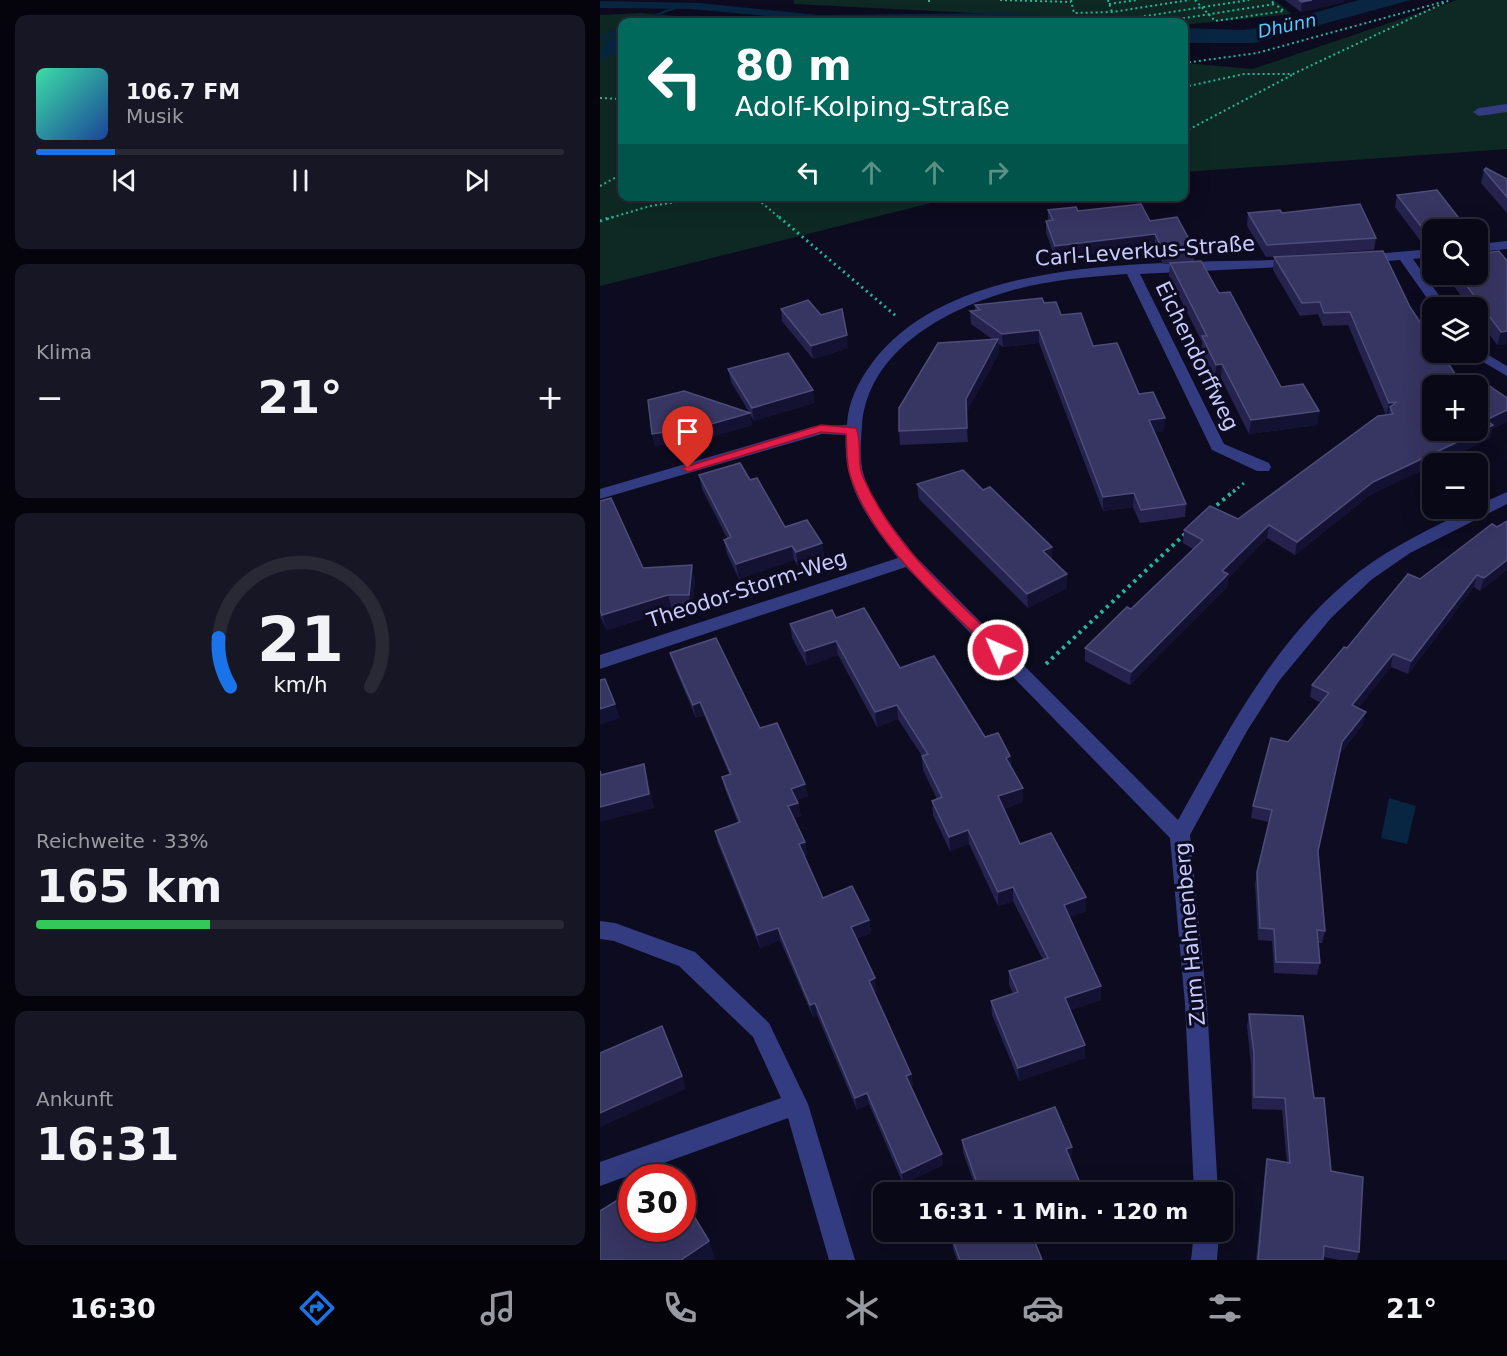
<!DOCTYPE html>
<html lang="de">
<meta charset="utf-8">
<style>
body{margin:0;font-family:"DejaVu Sans",sans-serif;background:#171624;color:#f1f3f6;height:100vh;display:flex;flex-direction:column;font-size:22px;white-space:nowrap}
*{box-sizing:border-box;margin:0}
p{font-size:20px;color:#999aa1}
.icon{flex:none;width:33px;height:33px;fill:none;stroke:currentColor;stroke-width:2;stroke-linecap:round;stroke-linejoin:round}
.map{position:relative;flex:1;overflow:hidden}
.drawer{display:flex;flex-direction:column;gap:15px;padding:15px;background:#05040d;width:600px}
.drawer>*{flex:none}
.hud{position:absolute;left:18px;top:18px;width:570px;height:183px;border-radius:12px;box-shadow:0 6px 24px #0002,0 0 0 2px #292936;background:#00695c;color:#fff;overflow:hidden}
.tools{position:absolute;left:822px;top:219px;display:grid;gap:12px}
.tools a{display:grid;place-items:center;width:66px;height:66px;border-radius:12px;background:#090817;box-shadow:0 6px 24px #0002,0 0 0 2px #292936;font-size:30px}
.speed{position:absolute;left:18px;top:1164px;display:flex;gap:12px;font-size:30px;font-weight:700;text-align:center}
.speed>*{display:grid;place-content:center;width:78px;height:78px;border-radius:50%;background:#090817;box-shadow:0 6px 24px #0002,0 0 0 2px #292936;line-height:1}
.speed .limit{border:9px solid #d22;background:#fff;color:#111}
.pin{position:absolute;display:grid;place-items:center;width:51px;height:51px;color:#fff;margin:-62px -26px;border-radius:50% 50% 50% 0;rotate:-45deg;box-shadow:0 0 6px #0007}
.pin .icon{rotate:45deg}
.me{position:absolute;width:66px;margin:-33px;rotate:315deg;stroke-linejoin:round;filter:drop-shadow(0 0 4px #0008)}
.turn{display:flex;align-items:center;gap:21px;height:126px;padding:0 18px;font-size:27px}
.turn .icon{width:78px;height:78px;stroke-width:2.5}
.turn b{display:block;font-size:42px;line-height:51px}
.lanes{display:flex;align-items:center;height:57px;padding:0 18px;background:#0003;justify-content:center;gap:30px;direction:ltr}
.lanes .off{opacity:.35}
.big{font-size:45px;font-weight:700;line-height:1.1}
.drawer .widget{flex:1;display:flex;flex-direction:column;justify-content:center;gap:9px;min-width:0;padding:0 21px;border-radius:12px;background:#171624}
.drawer .dial{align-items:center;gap:0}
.dial svg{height:156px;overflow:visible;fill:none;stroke:#292936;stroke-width:7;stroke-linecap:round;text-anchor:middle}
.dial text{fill:#f1f3f6;stroke:none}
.song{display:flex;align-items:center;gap:18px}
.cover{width:72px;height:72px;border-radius:9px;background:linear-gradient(135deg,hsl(160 70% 55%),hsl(220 70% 35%))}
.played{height:6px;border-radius:3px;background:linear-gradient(90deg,#1a73e8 15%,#292936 15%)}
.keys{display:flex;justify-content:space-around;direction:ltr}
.heat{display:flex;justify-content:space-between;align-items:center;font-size:33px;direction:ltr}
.charge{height:9px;border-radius:4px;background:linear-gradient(90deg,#34c759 33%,#292936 0)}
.trip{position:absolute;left:273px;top:1182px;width:360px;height:60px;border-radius:12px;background:#090817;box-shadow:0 6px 24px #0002,0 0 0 2px #292936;font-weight:700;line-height:60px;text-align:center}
.tab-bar{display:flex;height:96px;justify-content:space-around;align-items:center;background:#040309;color:#999aa1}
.tab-bar .icon{width:42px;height:42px}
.tab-bar .current{color:#1a73e8}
.tab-bar b{font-size:27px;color:#f1f3f6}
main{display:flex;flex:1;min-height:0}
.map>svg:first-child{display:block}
</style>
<main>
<section class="drawer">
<div class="widget">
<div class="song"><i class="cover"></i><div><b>106.7 FM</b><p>Musik</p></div></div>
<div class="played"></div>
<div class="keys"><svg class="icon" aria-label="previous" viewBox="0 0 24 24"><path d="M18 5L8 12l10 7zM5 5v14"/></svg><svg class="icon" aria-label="pause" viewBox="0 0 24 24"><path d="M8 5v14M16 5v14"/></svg><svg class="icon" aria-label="next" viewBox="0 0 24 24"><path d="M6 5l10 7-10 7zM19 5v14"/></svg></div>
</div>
<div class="widget"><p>Klima</p>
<div class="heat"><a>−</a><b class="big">21°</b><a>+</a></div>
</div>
<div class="widget dial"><svg viewBox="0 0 100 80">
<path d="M14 69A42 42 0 1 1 86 69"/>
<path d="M14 69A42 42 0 0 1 8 44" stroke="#1a73e8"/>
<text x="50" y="56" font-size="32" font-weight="700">21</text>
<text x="50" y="72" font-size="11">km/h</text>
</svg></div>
<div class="widget"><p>Reichweite · 33%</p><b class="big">165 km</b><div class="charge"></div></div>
<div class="widget"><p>Ankunft</p><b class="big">16:31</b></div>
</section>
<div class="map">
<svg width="907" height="1260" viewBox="0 0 907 1260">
<rect width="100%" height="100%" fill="#0c0b1f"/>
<!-- green -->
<g fill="#0e2924">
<polygon points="194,0 674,0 692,14 593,24 194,4"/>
<polygon points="857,0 907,0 907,149 584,172 584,63 653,69"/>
<polygon points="42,13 142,22 22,22 22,196 355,197 0,286 0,15"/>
</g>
<!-- water -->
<g fill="#082541">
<polygon points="759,0 811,0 654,43 584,43 584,28 643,30 664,27"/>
<polygon points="0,1 100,3 219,15 407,13 517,22 220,21 91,9 0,8"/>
<polygon points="15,36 22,36 22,53 10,55 0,62 4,42"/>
<polygon points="789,798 816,806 807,844 781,838"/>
</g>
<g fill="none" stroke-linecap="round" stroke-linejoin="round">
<!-- stream -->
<g fill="#082541" fill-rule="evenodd">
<polygon points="81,4 86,5 42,22 35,22"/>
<polygon points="22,27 22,31 0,40 0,36"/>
</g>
<!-- path-far2 -->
<g stroke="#27b699" stroke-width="2" stroke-dasharray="2 3" stroke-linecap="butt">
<polyline points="329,0 329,4"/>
<polyline points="400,0 471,2"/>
<polyline points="471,0 474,13 512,12 590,0"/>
<polyline points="508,0 512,12"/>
<polyline points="595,0 615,21 684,11 675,4"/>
<polyline points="509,4 537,0"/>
<polyline points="539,17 649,0"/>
<polyline points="578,19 675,4 670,0"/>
<polyline points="584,63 657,53 846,1"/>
<polyline points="584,87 644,74 693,74 850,0"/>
<polyline points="0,98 22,99"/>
<polyline points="584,132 692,75"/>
<polyline points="0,186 22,174"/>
<polyline points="154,196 181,219"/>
<polyline points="7,219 50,206 116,196"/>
</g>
<!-- path-far1 -->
<g stroke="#27b699" stroke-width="3" stroke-dasharray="2 4" stroke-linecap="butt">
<polyline points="179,217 296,316"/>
<polyline points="0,221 12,217"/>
<polyline points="633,492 644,483"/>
</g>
<!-- path -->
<g stroke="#27b699" stroke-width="4" stroke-dasharray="3 4.5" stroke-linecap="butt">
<polyline points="611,510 635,490"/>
<polyline points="446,664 585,534"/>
</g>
<!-- street -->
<g fill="#333b81" fill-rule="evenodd">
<polygon points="907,104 907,112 879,116 873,112 879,108"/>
<polygon points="907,241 907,249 878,252 878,244"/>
<polygon points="832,249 832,257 813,259 848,308 834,308 800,260 763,263 756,259 763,255"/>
<path d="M696,259L703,263L701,266L540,274L624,444L669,463L671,467L669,471H657L612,450L527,274C488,277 447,280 410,291C346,309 267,351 262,426C261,442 259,460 264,476C274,506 296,531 315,556L578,820C628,731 677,635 760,571C794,545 833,528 871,508H878V505L907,492V504L810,553L771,580L731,618L679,681L647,731L590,835L607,1004L618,1192H594L585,1004L570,838L306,567L0,669V655L298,558C268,519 242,486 246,435L222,434L0,499V489L215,426L247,425C248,402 258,382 272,363C357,250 569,265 696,259Z"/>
<polygon points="878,349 907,366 907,376 866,352 878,352"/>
<polygon points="0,921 15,923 95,952 169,1023 208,1104 255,1260 229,1260 188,1118 0,1186 0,1162 181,1098 153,1037 79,966 14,941 0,939"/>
<polygon points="594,1232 619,1232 617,1260 591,1260"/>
</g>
</g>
<!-- wall -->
<g fill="#25234e">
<polygon points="685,0 744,0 744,2 701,12"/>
<polygon points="884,170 907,179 907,213 881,183"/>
<polygon points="797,195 832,230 832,247 825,247 795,207"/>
<polygon points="448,210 478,211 550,221 595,250 594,261 619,293 681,387 719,411 717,425 649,434 621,378 615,379 601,350 602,342 569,276 570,264 563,264 555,247 455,258 446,233 446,221 448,221"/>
<polygon points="648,213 682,213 776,238 774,250 666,257 647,226"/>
<polygon points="886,253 907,261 907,344 897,345 878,318 878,308 870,308 845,274 878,274"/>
<polygon points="674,257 810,307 832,340 832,430 907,398 907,422 892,429 890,438 837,464 832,464 770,495 695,555 667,538 628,578 627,587 530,685 485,661 485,648 531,609 593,549 583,543 584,530 638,519 786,415 748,325 723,326 718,314 700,316 673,270"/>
<polygon points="444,303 461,315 493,346 539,394 564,431 555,432 586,504 585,517 540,523 533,507 503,511 439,343 403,347 399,344 399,353 366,413 368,442 300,445 299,431 392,339 371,324 370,311 375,310 375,305"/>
<polygon points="181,309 248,348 213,359 182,321"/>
<polygon points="128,369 213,390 214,403 154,421 150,414 152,425 107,438 55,446 52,434 149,412 131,382"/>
<polygon points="99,475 150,480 185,527 222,543 224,557 198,566 194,560 139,579 127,554 124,540 127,538 102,489"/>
<polygon points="317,484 383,490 452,547 452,560 467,574 467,588 428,608 319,499"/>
<polygon points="0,501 43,568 95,580 92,609 72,610 7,630 0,616"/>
<polygon points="907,521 907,570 880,591 874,587 808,674 791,667 758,708 763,724 740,754 718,852 725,931 722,943 718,943 720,963 717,975 674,973 672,941 658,940 655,884 657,872 669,822 651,818 653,806 688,742 721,703 710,697 712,685 747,648 820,579 897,527"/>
<polygon points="236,618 410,756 411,766 423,788 423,802 404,809 420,844 486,897 486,911 469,917 501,1000 470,1010 485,1045 485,1058 419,1081 392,1015 391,1001 413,994 409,984 409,971 443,960 413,901 398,906 369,844 350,851 333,815 332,801 337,799 323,770 322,756 298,719 277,727 238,655 207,666 192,638 190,624"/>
<polygon points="70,653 160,728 205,784 208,796 197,800 201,816 194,818 205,842 207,855 204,856 223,898 269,920 271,933 257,938 277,991 274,992 311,1074 313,1086 311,1086 343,1165 303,1184 269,1104 257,1110 217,1015 213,1017 180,940 160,948 118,844 115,831 138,823 125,789 122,777 129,774 104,715 96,718 74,666"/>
<polygon points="649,1014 714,1098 731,1171 759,1252 757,1260 739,1260 724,1257 723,1260 656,1260 665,1170 667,1159 687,1163 682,1110 652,1109 651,1065 647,1026"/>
<polygon points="362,1140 472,1147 471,1159 470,1160 483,1190 482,1192 377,1192 363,1152"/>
<polygon points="352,1238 442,1260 357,1260 353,1249"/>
</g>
<!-- shaded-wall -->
<g fill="#141233">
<polygon points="712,0 744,0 744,2 701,12 702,2"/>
<polygon points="555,234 555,247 455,258 455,246"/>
<polygon points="439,330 439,343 403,347 402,334"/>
<polygon points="907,331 907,344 897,345 901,332"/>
<polygon points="247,335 248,348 213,359 211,346"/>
<polygon points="398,339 399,353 366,413 368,442 366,399"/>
<polygon points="832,341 832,345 831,354 825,342"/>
<polygon points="622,364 621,378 615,379 616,365"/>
<polygon points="213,390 214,403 154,421 152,408"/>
<polygon points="797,402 790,407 789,415 786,416 789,403"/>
<polygon points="907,410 907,422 892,429 890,438 837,464 832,464 832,466 770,495 695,555 697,542 773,482 886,420"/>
<polygon points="719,411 717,425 649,434 651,420"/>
<polygon points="150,413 152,425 107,438 55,446 52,434"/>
<polygon points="565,418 564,431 549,433 549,420"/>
<polygon points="534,493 533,507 503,511 503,497"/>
<polygon points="669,525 667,538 628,578 627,587 530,685 531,672 622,571"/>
<polygon points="222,543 224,557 198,566 196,552"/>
<polygon points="192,546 194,560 139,579 136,564"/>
<polygon points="452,547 452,561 443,551"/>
<polygon points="907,560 907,570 880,591 884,578"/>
<polygon points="92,565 95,580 92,609 89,595"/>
<polygon points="467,574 467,588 428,608 427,594"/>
<polygon points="877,575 874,587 808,674 811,661"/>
<polygon points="68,595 72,610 7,630 2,615"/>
<polygon points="236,641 238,655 207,666 205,651"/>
<polygon points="793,654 791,667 750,718 752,705"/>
<polygon points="100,702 104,715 96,718 93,705"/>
<polygon points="15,704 20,718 0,725 0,709"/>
<polygon points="297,705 298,719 277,727 275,712"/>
<polygon points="766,712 763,724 740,754 742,742"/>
<polygon points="410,756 411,771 406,758"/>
<polygon points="44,764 48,778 54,808 0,822 0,807"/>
<polygon points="205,784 208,796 194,801 191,789"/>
<polygon points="423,788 423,802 399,811 398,796"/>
<polygon points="198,803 201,816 191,819 188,806"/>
<polygon points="368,830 369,844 350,851 349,837"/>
<polygon points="205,842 207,855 202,857 199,844"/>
<polygon points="413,887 413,901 398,906 398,892"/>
<polygon points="486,897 486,911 464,919 464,905"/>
<polygon points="269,920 271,933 253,939 251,927"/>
<polygon points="178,928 180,940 160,948 157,935"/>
<polygon points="275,978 277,991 271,993 269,981"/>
<polygon points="501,986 501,1000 465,1012 465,998"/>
<polygon points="215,1003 217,1015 213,1017 210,1005"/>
<polygon points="485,1045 485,1058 419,1081 418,1068"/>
<polygon points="311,1074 313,1086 308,1088 306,1076"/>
<polygon points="82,1076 86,1089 0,1127 0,1113"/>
<polygon points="267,1093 269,1104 257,1110 255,1098"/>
<polygon points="472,1147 471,1159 466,1161 466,1149"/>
<polygon points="342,1154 343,1165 303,1184 302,1173"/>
<polygon points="109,1241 115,1258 113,1260 81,1260"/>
</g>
<!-- building -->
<g fill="#373561" stroke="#4e4c7a" stroke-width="1.5">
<polygon points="699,0 712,0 702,2"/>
<polygon points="886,168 907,179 907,197 884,170"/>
<polygon points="837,190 868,230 832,230 832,234 827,234 797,195"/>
<polygon points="541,204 550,221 577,217 595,250 564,252 555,234 455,246 446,221 453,220 448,210 476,207 478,211"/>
<polygon points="760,204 776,238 667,245 648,213 680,210 682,213"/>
<polygon points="878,242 886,253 899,251 907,261 907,331 901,332 858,274 878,274"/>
<polygon points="783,251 810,307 832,340 832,341 825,342 832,347 832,352 840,352 842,354 863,386 832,386 832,430 878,430 878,389 888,385 907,398 907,410 886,420 893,425 773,482 697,542 669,525 622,571 628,574 531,672 485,648 527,607 531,609 603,540 584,530 610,506 638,519 778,416 793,414 790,407 797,402 789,403 750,312 724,313 720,302 702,303 674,257"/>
<polygon points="601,261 619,293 630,292 681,387 703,384 719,411 651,420 622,364 616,365 602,336 607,336 570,263"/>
<polygon points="442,298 444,303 456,302 461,315 481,313 493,346 517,343 539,394 553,392 565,418 549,420 586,504 541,510 534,493 503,497 439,330 402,334 370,311 380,310 375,305"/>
<polygon points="208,300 221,315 242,309 247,335 211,346 181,309"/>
<polygon points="398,339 366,399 367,428 299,431 299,408 338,343"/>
<polygon points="188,353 213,390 152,408 128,369"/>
<polygon points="84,391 150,413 104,426 52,434 48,400"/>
<polygon points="140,463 150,480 157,478 185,527 207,520 222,543 196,552 192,546 136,564 124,540 131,537 99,475"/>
<polygon points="363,470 383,490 390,487 452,547 443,551 467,574 427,594 317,484"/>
<polygon points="11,498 43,568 92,565 89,595 68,595 2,615 0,610 0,501"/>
<polygon points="907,521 907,560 884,578 877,575 811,661 793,654 752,705 766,712 742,742 718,851 725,931 717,930 720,963 676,962 674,929 660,928 657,872 672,810 653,806 671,738 688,742 729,693 712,685 744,647 747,648 808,574 820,579 892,524 897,527"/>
<polygon points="264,608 300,668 334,656 385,737 398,733 410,756 406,758 423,788 398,796 420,844 451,833 486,897 464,905 501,986 465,998 485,1045 418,1068 391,1001 418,992 409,971 448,958 413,887 398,892 368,830 349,837 332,801 342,797 322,756 328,754 297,705 275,712 236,641 205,651 190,624 232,610 236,618"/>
<polygon points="116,638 160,728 177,723 205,784 191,789 198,803 188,806 205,842 199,844 223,898 252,886 269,920 251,927 275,978 269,981 311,1074 306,1076 342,1154 302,1173 267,1093 255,1098 215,1003 210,1005 178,928 157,935 115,831 140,822 122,777 131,774 100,702 93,705 70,653"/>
<polygon points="5,679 15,704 0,709 0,680"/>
<polygon points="44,764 49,794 0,807 0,771 1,775"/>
<polygon points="649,1014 703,1016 714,1098 724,1098 731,1171 763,1177 759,1252 724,1246 723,1260 658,1260 667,1159 690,1163 685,1098 654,1097 654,1053"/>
<polygon points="62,1026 82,1076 0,1113 0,1053"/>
<polygon points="455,1107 472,1147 466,1149 483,1190 476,1192 380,1192 362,1140"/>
<polygon points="67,1169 72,1178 54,1178"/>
<polygon points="32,1191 32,1228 82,1228 82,1196 109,1241 81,1260 0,1260 0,1211"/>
<polygon points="370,1232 431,1232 442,1260 360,1260 352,1238"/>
</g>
<!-- route -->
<path fill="#e11d48" stroke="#92132f" stroke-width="1.5" d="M221,425L256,428C263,443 256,462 263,477C293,546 351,594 403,646V653H394C345,604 271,544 250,475C246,463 247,447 246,434L221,432L88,472L82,468Z"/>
<g text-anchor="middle" stroke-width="6" stroke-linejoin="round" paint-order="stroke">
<!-- far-water labels -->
<g font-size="18" font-style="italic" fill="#57c9ff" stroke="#0c0b1f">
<text transform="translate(687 26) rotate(-12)" y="6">Dhünn</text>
</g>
<!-- street labels -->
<g font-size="21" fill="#c9cbff" stroke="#0c0b1f">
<text transform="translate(545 251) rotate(-4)" y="7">Carl-Leverkus-Straße</text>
<text transform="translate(597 356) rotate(64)" y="7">Eichendorffweg</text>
<text transform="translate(147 589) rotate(-18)" y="7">Theodor-Storm-Weg</text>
<text transform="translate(590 934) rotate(-95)" y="7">Zum Hahnenberg</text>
</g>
</g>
</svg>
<div class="tools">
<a><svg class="icon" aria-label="search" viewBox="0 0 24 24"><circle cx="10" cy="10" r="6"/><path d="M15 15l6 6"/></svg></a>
<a><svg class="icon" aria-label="layers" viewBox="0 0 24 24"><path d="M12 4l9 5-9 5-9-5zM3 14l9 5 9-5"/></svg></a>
<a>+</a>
<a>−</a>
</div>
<div class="speed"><div class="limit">30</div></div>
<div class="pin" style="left:88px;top:468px;background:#d93025"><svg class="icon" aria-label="arrive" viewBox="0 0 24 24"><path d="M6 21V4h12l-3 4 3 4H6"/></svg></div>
<svg class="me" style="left:398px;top:650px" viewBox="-20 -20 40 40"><circle r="17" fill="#e11d48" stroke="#fff" stroke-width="3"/><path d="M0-11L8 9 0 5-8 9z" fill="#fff"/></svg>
<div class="trip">16:31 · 1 Min. · 120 m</div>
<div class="hud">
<div class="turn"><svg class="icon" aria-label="left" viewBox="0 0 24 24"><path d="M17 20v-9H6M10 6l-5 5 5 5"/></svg><div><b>80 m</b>Adolf-Kolping-Straße</div></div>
<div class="lanes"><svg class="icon" aria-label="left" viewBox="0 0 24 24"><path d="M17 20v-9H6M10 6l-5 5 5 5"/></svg><svg class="icon off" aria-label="ahead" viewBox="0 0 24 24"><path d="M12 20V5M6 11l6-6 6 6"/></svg><svg class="icon off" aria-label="ahead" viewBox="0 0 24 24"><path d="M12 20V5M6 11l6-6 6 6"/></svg><svg class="icon off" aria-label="right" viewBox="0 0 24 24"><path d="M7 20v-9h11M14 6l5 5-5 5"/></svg></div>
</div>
</div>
</main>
<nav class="tab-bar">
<b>16:30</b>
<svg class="icon current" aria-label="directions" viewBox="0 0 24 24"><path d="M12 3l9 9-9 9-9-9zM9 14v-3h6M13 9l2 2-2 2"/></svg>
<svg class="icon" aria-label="music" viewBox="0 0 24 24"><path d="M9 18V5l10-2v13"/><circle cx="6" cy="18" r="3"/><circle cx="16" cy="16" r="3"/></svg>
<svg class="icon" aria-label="phone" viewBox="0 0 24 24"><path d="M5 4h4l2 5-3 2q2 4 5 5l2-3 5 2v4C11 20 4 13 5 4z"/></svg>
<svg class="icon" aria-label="climate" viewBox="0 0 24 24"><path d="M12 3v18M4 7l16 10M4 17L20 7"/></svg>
<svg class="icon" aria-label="car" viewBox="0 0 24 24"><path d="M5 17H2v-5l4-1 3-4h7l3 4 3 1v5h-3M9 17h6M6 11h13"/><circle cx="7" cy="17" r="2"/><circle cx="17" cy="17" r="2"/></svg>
<svg class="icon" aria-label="filters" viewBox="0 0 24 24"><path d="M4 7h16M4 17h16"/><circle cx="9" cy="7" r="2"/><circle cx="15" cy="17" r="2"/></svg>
<b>21°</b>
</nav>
